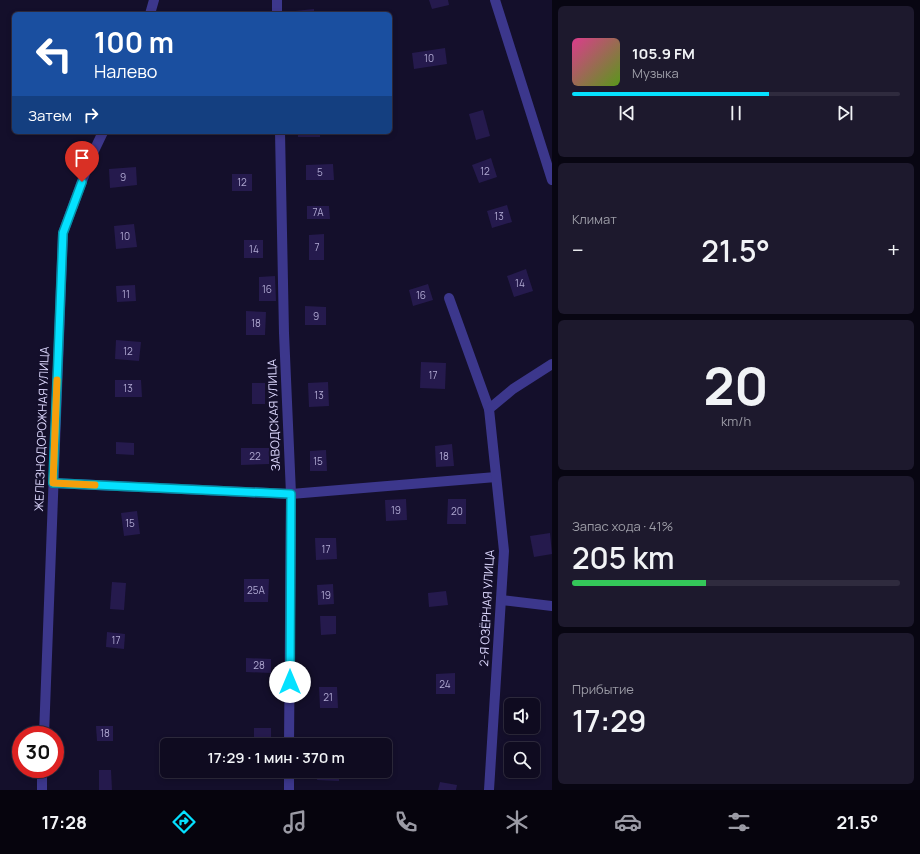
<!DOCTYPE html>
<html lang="ru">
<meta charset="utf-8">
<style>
body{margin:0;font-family:Manrope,sans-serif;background:#1d192d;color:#f1f3f6;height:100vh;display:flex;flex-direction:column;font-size:15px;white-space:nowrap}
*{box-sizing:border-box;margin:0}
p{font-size:13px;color:#9b9ba5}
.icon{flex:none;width:22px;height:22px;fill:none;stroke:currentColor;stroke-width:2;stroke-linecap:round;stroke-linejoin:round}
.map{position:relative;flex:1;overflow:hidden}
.details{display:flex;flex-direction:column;gap:6px;padding:6px;background:#080612;width:368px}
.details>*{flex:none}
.hud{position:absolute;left:12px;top:12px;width:380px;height:122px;border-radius:6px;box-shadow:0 2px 6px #0003,0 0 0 1px #2f2b3e;background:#1a4fa0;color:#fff;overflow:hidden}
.fabs{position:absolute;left:504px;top:698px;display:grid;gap:8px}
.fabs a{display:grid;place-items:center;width:36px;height:36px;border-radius:6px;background:#0f0b20;box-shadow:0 2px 6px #0003,0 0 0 1px #2f2b3e;font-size:20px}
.speed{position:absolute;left:12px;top:726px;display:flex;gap:8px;font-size:20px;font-weight:700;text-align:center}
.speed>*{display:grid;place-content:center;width:52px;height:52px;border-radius:50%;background:#0f0b20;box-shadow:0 2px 6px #0003,0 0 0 1px #2f2b3e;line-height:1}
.speed .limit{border:6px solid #d22;background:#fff;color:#111}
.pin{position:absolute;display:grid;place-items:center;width:34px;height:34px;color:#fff;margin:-41px -17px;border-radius:50% 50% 50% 0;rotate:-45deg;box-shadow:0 0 4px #0007}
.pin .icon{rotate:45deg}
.me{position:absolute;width:44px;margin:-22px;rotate:0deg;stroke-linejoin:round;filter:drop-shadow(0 0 3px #0008)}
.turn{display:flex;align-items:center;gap:14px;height:84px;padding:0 16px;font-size:18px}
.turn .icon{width:52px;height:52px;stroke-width:2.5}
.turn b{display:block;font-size:28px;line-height:34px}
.then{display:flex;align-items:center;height:38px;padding:0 16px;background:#0003;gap:8px;font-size:15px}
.big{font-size:30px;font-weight:600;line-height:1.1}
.details .tile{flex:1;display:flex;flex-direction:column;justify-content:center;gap:6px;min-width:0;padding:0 14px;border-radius:6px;background:#1d192d}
.details .dial{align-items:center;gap:0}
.dial b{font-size:52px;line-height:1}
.song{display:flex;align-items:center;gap:12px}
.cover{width:48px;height:48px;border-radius:6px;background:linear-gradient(135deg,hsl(330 70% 55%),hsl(90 70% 35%))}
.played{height:4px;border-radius:2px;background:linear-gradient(90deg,#05e1ff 60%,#2f2b3e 60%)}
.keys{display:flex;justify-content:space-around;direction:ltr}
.heat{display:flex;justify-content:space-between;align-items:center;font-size:22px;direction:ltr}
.charge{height:6px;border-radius:3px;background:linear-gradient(90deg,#34c759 41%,#2f2b3e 0)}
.trip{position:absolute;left:160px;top:738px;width:232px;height:40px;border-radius:6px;background:#0f0b20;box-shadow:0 2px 6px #0003,0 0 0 1px #2f2b3e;font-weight:600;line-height:40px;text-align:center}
.tabs{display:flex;height:64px;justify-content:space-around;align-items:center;background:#06040d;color:#9b9ba5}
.tabs .icon{width:28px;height:28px}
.tabs .on{color:#05e1ff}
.tabs b{font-size:18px;color:#f1f3f6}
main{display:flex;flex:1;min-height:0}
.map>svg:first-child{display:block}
</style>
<main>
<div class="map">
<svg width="552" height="790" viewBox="0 0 552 790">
<rect width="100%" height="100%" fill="#140f2b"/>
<!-- building -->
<g fill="#251a4d">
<polygon points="429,0 448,0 449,5 432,9"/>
<polygon points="314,9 314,14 295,14 295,11"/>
<polygon points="445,48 447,64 414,69 412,53"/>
<polygon points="483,110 490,136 476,140 469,114"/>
<rect x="298" y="132" width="22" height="5"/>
<polygon points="491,158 497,177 479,183 472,165"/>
<polygon points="333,164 334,180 306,180 306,165"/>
<polygon points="136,167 137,185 110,188 109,169"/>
<rect x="232" y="174" width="20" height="17"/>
<polygon points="507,205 512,222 492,228 487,211"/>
<polygon points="307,206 329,206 330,219 307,219"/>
<polygon points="134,224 137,247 116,249 114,226"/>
<polygon points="324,234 324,260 309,260 309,235"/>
<rect x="244" y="240" width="19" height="18"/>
<polygon points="526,269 533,291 514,297 507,276"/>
<polygon points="275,276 276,301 259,301 259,277"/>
<polygon points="428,284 433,300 413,306 409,290"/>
<polygon points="135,285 136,301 117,302 116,286"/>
<polygon points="305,306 326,307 326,325 305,325"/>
<polygon points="246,311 266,312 265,335 246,335"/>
<polygon points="116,340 141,342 139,361 115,359"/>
<polygon points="421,362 446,363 445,389 420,388"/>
<polygon points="115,380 141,380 142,397 115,397"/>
<polygon points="328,382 329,406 309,407 308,383"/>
<rect x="252" y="383" width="13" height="21"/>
<polygon points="116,442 134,443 134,455 116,454"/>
<polygon points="452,444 454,466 436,467 435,446"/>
<polygon points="241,448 269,448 269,464 241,465"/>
<polygon points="326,450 327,471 310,471 310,451"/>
<polygon points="406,499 407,520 386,521 385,500"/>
<polygon points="448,499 466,499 466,524 447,524"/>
<polygon points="137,511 140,534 124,536 121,513"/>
<polygon points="550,533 552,554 534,557 530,536"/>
<polygon points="315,538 336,538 337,559 316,560"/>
<polygon points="244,579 269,579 268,602 244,602"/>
<polygon points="112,582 126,583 124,610 110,609"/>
<polygon points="333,584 334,604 318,605 317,585"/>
<polygon points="446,591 448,605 429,607 428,593"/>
<polygon points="320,616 336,616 336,634 321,635"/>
<polygon points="107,632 125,634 124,649 106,647"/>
<polygon points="246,658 271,659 271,673 246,672"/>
<polygon points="455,673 455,694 436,694 436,674"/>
<polygon points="319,687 337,687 338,708 320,708"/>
<polygon points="96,726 113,726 113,741 97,741"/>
<rect x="254" y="728" width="17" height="17"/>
<polygon points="533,756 536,757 534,770 533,770"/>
<polygon points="99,770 111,770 112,790 99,790"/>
<polygon points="318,771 339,771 339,781 317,780"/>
<polygon points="514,771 534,771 533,776 513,773"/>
<polygon points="440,782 457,785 456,790 438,790"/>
</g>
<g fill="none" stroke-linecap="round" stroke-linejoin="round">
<!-- minor -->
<g stroke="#3c378c" stroke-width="10">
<polyline points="277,0 277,14"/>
<polyline points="495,0 552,180"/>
<polyline points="280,132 284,333 291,494 289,745"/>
<polyline points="449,298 489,409"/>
<polyline points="53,483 291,494 496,477"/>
<polyline points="501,600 552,606"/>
<polyline points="289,790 289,771"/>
<polyline points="489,790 504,551 489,409 513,389 552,364"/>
</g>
<!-- tertiary -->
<g stroke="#3c378c" stroke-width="10">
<polyline points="150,14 154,0"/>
<polyline points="44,735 63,233 91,157 103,132"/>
<polyline points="42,769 42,790"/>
</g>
</g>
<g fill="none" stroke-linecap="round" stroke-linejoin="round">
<defs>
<polyline id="route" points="82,182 63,233 53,483 291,494 290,682"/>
</defs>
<!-- route casing -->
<use href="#route" stroke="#0392a6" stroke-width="10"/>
<!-- route -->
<use href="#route" stroke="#05e1ff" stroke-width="7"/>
<!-- slow -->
<polyline stroke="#f59e0b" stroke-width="7" points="57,380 53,483 95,485"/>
</g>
<g text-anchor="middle" stroke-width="4" stroke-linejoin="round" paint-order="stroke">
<!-- number labels -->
<g font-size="10" fill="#b0a9d2">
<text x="429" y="62">10</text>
<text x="485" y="175">12</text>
<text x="320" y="176">5</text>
<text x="123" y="181">9</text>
<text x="242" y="186">12</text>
<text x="318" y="216">7А</text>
<text x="499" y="220">13</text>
<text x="125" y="240">10</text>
<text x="317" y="251">7</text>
<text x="254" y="253">14</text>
<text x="520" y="287">14</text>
<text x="267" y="293">16</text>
<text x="126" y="298">11</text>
<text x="421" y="299">16</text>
<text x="316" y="320">9</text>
<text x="256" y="327">18</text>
<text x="128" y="355">12</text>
<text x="433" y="379">17</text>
<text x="128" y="392">13</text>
<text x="319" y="399">13</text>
<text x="255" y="460">22</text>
<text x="444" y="460">18</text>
<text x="318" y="465">15</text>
<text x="396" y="514">19</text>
<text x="457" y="515">20</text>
<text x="130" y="527">15</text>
<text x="326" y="553">17</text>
<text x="256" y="594">25А</text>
<text x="326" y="599">19</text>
<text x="116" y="644">17</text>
<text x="259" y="669">28</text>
<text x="445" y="688">24</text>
<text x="328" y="701">21</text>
<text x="105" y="737">18</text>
</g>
<!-- street labels -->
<g font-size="12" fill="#ded9ff" stroke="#140f2b">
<text transform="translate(274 415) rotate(-92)" y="4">ЗАВОДСКАЯ УЛИЦА</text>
<text transform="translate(42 429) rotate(-88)" y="4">ЖЕЛЕЗНОДОРОЖНАЯ УЛИЦА</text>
<text transform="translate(487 608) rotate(-87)" y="4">2-Я ОЗЁРНАЯ УЛИЦА</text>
</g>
</g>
</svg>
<div class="fabs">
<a><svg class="icon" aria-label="sound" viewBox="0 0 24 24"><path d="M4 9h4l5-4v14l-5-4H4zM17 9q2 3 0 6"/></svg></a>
<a><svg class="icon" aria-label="search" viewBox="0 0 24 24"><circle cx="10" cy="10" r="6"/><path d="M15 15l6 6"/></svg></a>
</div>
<div class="speed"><div class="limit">30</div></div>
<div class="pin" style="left:82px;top:182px;background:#d93025"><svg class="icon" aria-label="arrive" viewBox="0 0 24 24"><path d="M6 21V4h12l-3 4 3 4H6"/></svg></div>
<svg class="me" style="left:290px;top:682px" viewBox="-20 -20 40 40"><circle r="19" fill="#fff"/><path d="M0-13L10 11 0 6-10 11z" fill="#05e1ff"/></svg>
<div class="trip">17:29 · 1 мин · 370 m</div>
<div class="hud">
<div class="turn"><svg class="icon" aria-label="left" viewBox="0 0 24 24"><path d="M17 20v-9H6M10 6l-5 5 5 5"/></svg><div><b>100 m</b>Налево</div></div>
<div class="then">Затем<svg class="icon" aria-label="right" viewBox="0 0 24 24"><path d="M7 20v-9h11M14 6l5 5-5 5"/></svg></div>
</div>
</div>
<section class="details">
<div class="tile">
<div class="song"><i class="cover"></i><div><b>105.9 FM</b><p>Музыка</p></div></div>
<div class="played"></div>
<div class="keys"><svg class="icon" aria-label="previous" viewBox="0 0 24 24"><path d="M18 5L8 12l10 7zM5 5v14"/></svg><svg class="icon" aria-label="pause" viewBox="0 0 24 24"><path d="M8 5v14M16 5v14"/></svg><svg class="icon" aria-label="next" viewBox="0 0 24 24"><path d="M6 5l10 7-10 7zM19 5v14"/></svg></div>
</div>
<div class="tile"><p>Климат</p>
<div class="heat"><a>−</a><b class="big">21.5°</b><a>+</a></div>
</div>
<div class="tile dial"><b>20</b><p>km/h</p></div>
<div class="tile"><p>Запас хода · 41%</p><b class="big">205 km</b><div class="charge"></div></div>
<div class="tile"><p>Прибытие</p><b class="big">17:29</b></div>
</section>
</main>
<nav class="tabs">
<b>17:28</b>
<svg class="icon on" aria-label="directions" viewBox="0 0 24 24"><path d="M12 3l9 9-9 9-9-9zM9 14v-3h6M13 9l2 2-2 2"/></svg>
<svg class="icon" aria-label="music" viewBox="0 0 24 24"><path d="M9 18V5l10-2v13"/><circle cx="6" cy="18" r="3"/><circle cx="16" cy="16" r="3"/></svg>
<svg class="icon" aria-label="phone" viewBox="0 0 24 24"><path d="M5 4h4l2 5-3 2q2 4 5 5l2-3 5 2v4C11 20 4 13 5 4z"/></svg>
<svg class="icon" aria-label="climate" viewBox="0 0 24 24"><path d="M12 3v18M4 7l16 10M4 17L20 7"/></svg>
<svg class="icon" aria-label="car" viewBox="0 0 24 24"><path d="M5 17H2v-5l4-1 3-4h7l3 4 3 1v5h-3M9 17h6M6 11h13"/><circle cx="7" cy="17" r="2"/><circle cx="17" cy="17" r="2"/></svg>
<svg class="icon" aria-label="filters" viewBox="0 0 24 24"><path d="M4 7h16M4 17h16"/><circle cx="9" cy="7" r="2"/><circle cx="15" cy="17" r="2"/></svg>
<b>21.5°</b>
</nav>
